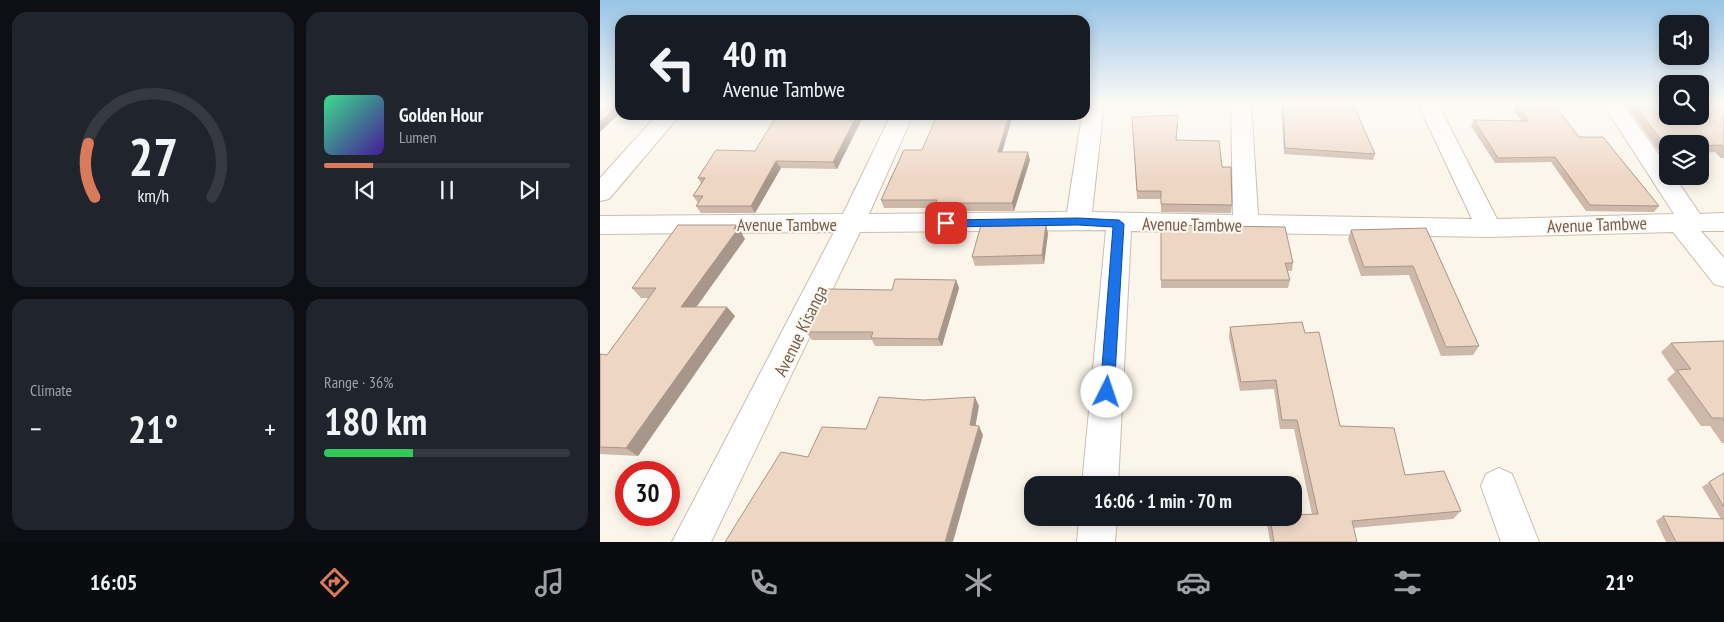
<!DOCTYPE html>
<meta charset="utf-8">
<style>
body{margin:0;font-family:"PT Sans Narrow",sans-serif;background:#20242c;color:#f1f3f6;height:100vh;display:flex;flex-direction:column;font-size:19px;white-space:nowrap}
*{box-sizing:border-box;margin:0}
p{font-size:16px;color:#9ea1a6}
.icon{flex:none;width:28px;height:28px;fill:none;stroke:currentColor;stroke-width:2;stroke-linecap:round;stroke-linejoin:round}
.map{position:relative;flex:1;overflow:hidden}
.details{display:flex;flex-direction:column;gap:12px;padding:12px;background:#0d0f14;width:600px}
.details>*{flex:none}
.guide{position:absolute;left:15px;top:15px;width:475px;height:105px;border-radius:15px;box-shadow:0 2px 12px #0003;background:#171b24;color:#f1f3f6;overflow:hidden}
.tools{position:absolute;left:1059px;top:15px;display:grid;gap:10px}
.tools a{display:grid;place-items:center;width:50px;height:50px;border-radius:10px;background:#171b24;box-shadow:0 2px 12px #0003;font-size:25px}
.speed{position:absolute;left:15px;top:461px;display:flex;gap:10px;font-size:25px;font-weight:700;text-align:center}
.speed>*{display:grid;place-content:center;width:65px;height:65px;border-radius:50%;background:#171b24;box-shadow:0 2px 12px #0003;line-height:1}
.speed .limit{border:8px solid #d22;background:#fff;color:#111}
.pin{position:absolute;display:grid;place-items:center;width:42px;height:42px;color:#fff;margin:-21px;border-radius:10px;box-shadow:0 2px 8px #0006}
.me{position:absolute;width:55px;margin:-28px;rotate:4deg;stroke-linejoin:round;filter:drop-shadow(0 0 4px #0008)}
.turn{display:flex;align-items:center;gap:18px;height:105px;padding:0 25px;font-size:22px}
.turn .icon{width:65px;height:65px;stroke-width:2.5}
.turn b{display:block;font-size:35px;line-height:42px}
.big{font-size:38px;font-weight:600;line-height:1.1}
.details .widget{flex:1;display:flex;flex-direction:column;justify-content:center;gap:8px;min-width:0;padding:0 18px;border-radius:15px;background:#20242c}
.details .dial{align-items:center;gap:0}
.dial svg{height:130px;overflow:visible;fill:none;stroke:#363941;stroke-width:7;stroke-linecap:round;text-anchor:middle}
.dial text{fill:#f1f3f6;stroke:none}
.song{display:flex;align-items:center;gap:15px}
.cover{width:60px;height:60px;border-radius:8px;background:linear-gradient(135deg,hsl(150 70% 55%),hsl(260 70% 35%))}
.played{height:5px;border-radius:2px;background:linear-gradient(90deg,#d97a5b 20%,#363941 20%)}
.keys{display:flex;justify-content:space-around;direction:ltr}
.heat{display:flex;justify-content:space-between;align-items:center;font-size:28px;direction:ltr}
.charge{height:8px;border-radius:4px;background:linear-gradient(90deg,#34c759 36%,#363941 0)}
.details .tiles{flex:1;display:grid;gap:12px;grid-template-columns:repeat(2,1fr)}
.trip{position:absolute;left:424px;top:476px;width:278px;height:50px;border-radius:15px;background:#171b24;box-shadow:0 2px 12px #0003;font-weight:600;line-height:50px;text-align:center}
.tab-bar{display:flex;height:80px;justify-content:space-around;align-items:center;background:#090b0e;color:#9ea1a6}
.tab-bar .icon{width:35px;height:35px}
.tab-bar .selected{color:#d97a5b}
.tab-bar b{font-size:22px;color:#f1f3f6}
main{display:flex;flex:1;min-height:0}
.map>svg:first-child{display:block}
</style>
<main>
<section class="details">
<div class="tiles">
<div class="widget dial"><svg viewBox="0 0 100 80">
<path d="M14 69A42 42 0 1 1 86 69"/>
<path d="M14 69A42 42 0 0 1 10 36" stroke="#d97a5b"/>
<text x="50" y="56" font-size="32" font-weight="700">27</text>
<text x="50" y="72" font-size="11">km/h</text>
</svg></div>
<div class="widget">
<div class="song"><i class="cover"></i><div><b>Golden Hour</b><p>Lumen</p></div></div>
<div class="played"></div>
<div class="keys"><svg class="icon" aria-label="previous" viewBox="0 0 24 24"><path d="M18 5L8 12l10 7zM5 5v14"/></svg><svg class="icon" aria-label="pause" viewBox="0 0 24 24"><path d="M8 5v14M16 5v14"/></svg><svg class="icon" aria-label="next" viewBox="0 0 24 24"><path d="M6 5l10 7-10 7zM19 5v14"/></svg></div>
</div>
<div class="widget"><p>Climate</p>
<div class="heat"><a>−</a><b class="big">21°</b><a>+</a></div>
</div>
<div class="widget"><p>Range · 36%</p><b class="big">180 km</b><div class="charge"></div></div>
</div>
</section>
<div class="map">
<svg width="1124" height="542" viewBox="0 0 1124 542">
<rect width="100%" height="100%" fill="#fbf5ea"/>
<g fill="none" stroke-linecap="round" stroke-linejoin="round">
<defs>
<g id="minor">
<polygon points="485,104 504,104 492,212 633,215 631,104 651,104 658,215 872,219 818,104 838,104 897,219 1074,214 1003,104 1023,104 1068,167 1068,176 1074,176 1100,214 1124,213 1124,231 1101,231 1124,258 1124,287 1114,284 1073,232 889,237 531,231 518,485 482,485 506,230 260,232 111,542 72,542 234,232 0,234 0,216 243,214 291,115 313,115 269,214 467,212 482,115 485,115"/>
<polygon points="57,115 80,115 9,199 0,201 0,178"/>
<polygon points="899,468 912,474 939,542 901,542 881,486 886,474"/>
<polygon points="479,518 517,518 515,542 477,542"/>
</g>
</defs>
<!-- minor casing -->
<use href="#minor" stroke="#ccbdb1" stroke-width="2"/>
<!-- minor -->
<use href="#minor" fill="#fff" fill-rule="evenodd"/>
</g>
<!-- wall -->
<g fill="#cdb8a9">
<polygon points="681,104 753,104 775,154 773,160 684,154"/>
<polygon points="916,104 954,104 979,137 1059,206 1054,212 986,211 951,162 895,163 871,126 874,120 921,121 913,109"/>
<polygon points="1025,104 1124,104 1124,158 1121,158 1115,152 1100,153 1100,144 1068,144 1068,154 1061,154"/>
<polygon points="264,115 237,169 181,168 155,213 101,213 96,206 98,203 93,196 101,183 98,178 155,151"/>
<polygon points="532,117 578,123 576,140 622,167 632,205 631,213 561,212 561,199 537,199"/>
<polygon points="403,152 430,160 414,211 338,211 337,208 284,208 281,200"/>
<polygon points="561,225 693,263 692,271 687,271 690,280 688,288 561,288"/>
<polygon points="826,228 879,346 873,355 841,356 809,275 761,276 748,239 751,230"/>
<polygon points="448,233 444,264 375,266 372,257"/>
<polygon points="143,235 143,236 145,239 96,307 135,316 38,456 0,454 0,354 7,355 49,298 41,298 32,288"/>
<polygon points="356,280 359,288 342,346 275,346 272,340 212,340 206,332 292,290"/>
<polygon points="630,327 705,333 740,426 805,475 861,511 853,519 753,528 757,542 670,542 667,523 669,518 692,518 712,514 694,429 680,429 674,389 640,391 629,337"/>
<polygon points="1124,341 1124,443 1122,443 1110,426 1101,426 1067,379 1075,372 1061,352 1071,343"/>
<polygon points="1124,473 1124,542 1066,542 1056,521 1063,516 1121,519 1102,487"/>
</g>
<!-- shaded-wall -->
<g fill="#a79689">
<polygon points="20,104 20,113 0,132 0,122"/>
<polygon points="257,115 264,115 237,169 233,162"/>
<polygon points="409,115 413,115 400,160 398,152"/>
<polygon points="428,152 430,160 414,211 412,203"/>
<polygon points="176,161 181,168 155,213 151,206"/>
<polygon points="446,224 448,233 444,264 442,255"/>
<polygon points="136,225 143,235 143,236 145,239 90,316 81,307"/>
<polygon points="356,280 359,288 342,346 338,339"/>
<polygon points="127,307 135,316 38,456 26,448"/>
<polygon points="375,397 379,406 374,434 370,425"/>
<polygon points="379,426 383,435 353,542 345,542"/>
</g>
<!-- building -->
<g fill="#eed6c4" stroke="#a79689">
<polygon points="0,104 20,104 0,122"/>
<polygon points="683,104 753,104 775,154 685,148"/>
<polygon points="917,104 954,104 979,137 1003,137 1059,206 990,205 955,157 898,158 874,120 928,121"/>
<polygon points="1034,104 1068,104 1068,116 1100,116 1100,104 1124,104 1124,148 1121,145 1100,146 1100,144 1068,144 1068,147 1066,147"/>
<polygon points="177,115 257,115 233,162 176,161 151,206 96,206 103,196 93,196 105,178 98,178 116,150 155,151"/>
<polygon points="337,115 409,115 398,152 428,152 412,203 336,203 337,200 281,200 304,150 322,150"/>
<polygon points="578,115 576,140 619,141 622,167 631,167 632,205 561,204 561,191 537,191 532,117"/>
<polygon points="446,224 442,255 372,257 381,225"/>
<polygon points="78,225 136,225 134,229 138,229 81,307 127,307 26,448 0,447 0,354 7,355 56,288 32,288"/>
<polygon points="561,225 685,227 693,263 685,263 690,280 561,280"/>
<polygon points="826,228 879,346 846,347 813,266 764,267 751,230"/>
<polygon points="295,279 356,280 338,339 271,338 273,332 206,332 228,289 292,290"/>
<polygon points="702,322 705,333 719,332 740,426 794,428 805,475 844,471 861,511 752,521 757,542 674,542 670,518 692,518 692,515 718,514 697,420 682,420 676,380 641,382 630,327"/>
<polygon points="1124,341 1124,421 1122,418 1112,418 1077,370 1091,369 1071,343"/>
<polygon points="279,397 324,400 375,397 370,425 379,426 345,542 125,542 181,452 208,457 222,427 266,429"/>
<polygon points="1124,473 1124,507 1109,482"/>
<polygon points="1063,516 1124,519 1124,542 1076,542"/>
</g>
<!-- sky -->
<linearGradient id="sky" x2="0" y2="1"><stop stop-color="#98c4e6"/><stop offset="0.58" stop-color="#fdfaf6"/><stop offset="1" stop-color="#fdfaf6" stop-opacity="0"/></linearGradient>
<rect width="1124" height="179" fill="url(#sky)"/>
<!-- route -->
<polygon fill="#1a73e8" stroke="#114b97" points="478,218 519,220 524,224 514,392 512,396 502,396 500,392 513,227 478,225 346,227 341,223 346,220"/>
<g text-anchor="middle" stroke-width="4" stroke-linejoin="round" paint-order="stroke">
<!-- street labels -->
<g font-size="18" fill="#745d4f" stroke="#fef9f0">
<text x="187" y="231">Avenue Tambwe</text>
<text transform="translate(592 225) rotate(1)" y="6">Avenue Tambwe</text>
<text transform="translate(997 225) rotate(-2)" y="6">Avenue Tambwe</text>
<text transform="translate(201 331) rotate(-64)" y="6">Avenue Kisanga</text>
</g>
</g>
</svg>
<div class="tools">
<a><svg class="icon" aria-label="sound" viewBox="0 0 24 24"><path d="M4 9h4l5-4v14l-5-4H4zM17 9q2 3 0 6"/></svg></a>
<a><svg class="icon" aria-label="search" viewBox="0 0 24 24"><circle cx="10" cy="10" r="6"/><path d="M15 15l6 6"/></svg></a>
<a><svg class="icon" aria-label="layers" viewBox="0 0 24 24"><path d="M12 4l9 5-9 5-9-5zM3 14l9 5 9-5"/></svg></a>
</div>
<div class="speed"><div class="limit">30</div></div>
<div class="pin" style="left:346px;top:223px;background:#d93025"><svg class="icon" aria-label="arrive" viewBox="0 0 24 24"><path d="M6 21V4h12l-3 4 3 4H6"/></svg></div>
<svg class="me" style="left:507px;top:392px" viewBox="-20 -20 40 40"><circle r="19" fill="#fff"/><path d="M0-13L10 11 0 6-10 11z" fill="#1a73e8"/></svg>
<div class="trip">16:06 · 1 min · 70 m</div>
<div class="guide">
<div class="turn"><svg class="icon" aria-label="left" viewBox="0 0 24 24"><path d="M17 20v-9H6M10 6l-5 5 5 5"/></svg><div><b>40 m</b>Avenue Tambwe</div></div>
</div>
</div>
</main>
<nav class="tab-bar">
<b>16:05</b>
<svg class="icon selected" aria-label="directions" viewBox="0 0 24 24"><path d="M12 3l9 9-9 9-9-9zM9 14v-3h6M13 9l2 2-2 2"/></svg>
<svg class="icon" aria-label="music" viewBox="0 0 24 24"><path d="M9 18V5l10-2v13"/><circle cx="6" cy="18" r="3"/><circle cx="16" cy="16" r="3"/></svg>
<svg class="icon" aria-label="phone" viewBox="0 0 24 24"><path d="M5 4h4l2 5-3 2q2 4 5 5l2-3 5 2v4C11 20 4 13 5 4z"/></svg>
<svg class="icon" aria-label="climate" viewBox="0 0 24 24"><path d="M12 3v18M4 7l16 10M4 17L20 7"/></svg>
<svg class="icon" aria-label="car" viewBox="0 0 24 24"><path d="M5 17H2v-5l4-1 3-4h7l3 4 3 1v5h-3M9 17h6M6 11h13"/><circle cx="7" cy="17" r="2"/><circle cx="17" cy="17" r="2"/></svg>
<svg class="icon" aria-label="filters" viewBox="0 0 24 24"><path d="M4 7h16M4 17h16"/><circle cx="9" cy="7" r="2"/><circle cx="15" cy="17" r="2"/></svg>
<b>21°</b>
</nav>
